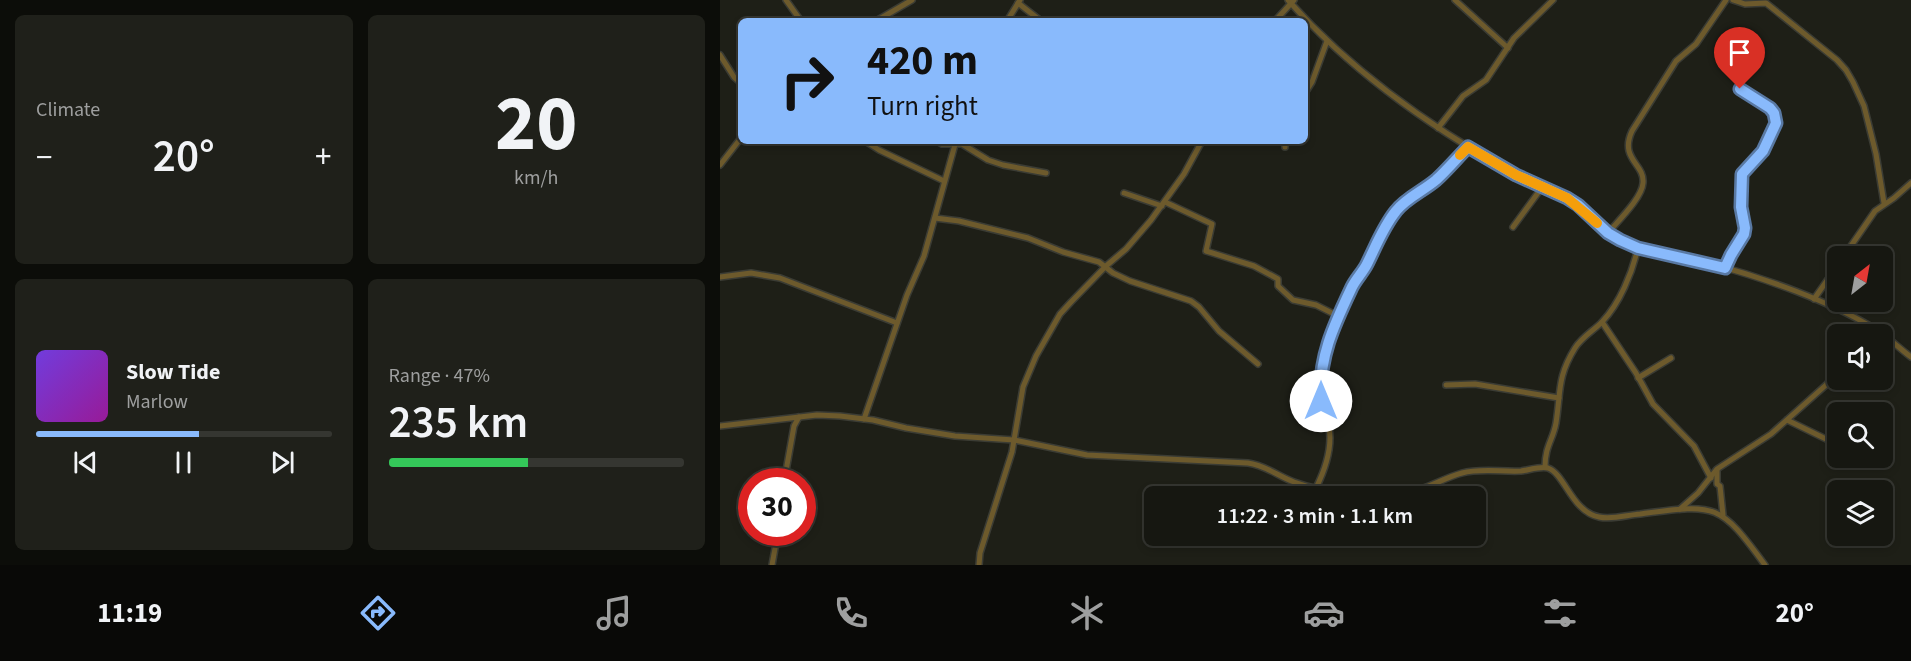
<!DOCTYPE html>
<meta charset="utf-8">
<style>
body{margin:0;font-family:"Source Sans 3",sans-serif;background:#1f201a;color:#f1f3f6;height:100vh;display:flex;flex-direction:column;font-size:22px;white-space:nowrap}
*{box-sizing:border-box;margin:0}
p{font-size:20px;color:#9e9f9f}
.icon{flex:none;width:33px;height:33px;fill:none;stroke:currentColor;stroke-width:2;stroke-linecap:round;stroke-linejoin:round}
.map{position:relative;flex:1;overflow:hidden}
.side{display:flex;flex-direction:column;gap:15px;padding:15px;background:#0c0d09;width:720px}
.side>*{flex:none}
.top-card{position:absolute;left:18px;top:18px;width:570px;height:126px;border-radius:9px;box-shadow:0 3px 9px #0003,0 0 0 2px #353631;background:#89bafc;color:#111;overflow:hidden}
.needle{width:39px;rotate:31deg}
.tools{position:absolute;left:1107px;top:246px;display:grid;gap:12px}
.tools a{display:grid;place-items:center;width:66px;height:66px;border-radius:9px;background:#161711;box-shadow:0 3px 9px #0003,0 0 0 2px #353631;font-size:30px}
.speed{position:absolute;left:18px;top:468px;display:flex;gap:12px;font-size:30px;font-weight:700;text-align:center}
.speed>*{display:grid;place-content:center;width:78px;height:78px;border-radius:50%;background:#161711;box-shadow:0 3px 9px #0003,0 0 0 2px #353631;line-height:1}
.speed .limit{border:9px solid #d22;background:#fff;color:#111}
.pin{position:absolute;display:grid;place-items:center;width:51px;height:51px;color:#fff;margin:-62px -26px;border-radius:50% 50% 50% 0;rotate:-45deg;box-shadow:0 0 6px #0007}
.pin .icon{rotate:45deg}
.me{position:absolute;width:66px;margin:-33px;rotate:0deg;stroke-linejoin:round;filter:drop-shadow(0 0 4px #0008)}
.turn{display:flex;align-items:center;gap:21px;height:126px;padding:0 30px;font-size:27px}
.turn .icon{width:78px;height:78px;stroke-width:2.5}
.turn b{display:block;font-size:42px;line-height:51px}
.big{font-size:45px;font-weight:600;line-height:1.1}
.side .card{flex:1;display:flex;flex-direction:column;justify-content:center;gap:9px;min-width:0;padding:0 21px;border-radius:9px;background:#1f201a}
.side .dial{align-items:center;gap:0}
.dial b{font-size:78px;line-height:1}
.song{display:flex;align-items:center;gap:18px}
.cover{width:72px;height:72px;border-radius:9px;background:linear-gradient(135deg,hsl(260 70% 55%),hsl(300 70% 35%))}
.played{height:6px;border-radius:3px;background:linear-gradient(90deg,#89bafc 55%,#353631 55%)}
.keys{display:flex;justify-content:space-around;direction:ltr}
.heat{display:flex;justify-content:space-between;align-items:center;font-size:33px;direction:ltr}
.charge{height:9px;border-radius:4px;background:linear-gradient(90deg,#34c759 47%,#353631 0)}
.side .tiles{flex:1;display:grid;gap:15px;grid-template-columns:repeat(2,1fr)}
.trip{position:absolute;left:424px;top:486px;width:342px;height:60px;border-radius:9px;background:#161711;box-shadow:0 3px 9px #0003,0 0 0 2px #353631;font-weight:600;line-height:60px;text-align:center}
.tab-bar{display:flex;height:96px;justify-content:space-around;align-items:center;background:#090907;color:#9e9f9f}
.tab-bar .icon{width:42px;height:42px}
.tab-bar .selected{color:#89bafc}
.tab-bar b{font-size:27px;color:#f1f3f6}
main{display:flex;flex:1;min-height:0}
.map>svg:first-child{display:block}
</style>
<main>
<section class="side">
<div class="tiles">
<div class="card"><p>Climate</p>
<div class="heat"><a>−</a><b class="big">20°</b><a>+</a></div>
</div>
<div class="card dial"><b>20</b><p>km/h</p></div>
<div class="card">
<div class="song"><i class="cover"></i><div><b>Slow Tide</b><p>Marlow</p></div></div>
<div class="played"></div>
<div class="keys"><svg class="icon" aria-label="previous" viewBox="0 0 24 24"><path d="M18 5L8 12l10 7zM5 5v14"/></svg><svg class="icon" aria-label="pause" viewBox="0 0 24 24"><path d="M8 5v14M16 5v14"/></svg><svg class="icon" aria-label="next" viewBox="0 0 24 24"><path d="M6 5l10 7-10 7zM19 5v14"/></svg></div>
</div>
<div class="card"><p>Range · 47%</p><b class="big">235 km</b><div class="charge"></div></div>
</div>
</section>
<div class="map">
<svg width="1191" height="565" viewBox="0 0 1191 565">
<rect width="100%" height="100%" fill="#1e1f17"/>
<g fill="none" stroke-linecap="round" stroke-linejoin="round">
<defs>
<g id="minor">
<polyline points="66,0 81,21"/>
<path d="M568,0C632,72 710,127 793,173C811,183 830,187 847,198C871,212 886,235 912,246C937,255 966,257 992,264C1044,278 1110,301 1155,329C1168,337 1179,348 1191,357"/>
<polyline points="735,0 788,48"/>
<polyline points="1013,0 1025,4 1046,3 1117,60 1126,70 1133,82 1144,106 1156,154 1164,203"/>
<polyline points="298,3 321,21"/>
<polyline points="156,21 192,0"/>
<polyline points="287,21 300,0"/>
<polyline points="555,21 574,0"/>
<polyline points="0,55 14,77 21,83"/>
<polyline points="585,93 592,82 607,41"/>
<polyline points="718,128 743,96 766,80 794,38 833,0"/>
<polyline points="145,141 159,150 224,181"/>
<polyline points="217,141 222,144 242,144 268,160 283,165 326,173"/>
<polyline points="565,147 565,141"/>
<polyline points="0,165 21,138"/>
<polyline points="404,193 442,206"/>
<polyline points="445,202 492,224 486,251 534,266 558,279 558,286 573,300 596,305 620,317"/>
<polyline points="215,218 239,221 308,238 343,252 379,262 393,273 410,281 471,301 479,307 499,331 538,364"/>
<polyline points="793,227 823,186"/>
<path d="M888,233C898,221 922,198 923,183C925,164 899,159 912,131L956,61L976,44L1006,0"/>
<polyline points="1124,256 1155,211 1174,198 1191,183"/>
<path d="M1005,268C1010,255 1022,245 1025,231C1028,213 1013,190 1023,172C1027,165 1035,161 1040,155C1045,148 1057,126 1056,118C1053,104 1031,95 1020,89"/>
<polyline points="0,277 31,273 60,278 177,323"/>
<polyline points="1094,299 1118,265"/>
<polyline points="882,322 916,373 933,404 974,446 991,478"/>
<polyline points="918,378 951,358"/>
<polyline points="726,385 755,384 839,398"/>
<polyline points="144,419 187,295 204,256 236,141"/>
<polyline points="1067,420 1106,439"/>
<path d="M0,426L97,415L120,416L153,420L186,428L235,436L294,440L367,455L528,463C545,465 558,476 574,482C604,493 654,499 686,493C706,490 723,478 742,473C760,468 782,472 801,471C809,470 821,466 828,468C845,474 852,512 879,517C892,520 907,515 920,514C996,504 999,502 1045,565"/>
<path d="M825,467C825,446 833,440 836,423C841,391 837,377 855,348C862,337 873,331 882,322C900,303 912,273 918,248"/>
<polyline points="997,470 997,484 1000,486 1003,515"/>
<polyline points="64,482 74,426 79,417"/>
<path d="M596,488C606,468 614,445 608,422C604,403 599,392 601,372C605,338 627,297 645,267C656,249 662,228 676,211C687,197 703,191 716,180C727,170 737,158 748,147"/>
<polyline points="960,509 978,493 997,469 1051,434 1106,385 1118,371"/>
<polyline points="52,565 58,532"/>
<polyline points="259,565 260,553 292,452 303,387 316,356 340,314 351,302 386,266 406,249 431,220 464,174 482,141"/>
</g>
</defs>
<!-- minor casing -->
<use href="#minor" stroke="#3b3c34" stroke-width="8"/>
<!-- minor -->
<use href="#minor" stroke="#6d5a2c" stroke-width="5"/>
</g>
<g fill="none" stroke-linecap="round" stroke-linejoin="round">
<defs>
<path id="route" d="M601,401C598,358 614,325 632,287C636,279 643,272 647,264C656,246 663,227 676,211C686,198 703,191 716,180C727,170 737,158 748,147L796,175L847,198L858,205L888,233L900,240L918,248L1005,268L1011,255L1024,234L1025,228L1021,207L1022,174L1043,151L1056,123L1054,113L1050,108L1020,89"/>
</defs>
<!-- route casing -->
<use href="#route" stroke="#5979a4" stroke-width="15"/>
<!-- route -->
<use href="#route" stroke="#89bafc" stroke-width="10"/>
<!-- slow -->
<polyline stroke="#f59e0b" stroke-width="10" points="740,155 748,147 796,175 847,198 877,223"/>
</g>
</svg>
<div class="tools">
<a><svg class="needle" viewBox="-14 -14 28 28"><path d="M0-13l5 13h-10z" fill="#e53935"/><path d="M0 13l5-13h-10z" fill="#9e9f9f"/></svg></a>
<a><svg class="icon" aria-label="sound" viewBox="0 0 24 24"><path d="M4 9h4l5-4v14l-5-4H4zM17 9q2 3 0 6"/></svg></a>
<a><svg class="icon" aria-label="search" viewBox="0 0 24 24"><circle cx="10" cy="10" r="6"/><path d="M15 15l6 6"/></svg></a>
<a><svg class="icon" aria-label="layers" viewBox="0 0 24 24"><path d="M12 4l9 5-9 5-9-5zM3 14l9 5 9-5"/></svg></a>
</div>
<div class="speed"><div class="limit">30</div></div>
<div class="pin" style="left:1020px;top:89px;background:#d93025"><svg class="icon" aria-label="arrive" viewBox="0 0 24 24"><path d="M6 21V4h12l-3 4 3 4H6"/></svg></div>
<svg class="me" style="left:601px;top:401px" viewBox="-20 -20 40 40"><circle r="19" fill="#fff"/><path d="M0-13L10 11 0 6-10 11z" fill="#89bafc"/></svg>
<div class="trip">11:22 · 3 min · 1.1 km</div>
<div class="top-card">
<div class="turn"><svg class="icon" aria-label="right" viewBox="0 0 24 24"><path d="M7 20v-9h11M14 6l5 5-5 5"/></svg><div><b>420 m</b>Turn right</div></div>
</div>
</div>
</main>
<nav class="tab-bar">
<b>11:19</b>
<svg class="icon selected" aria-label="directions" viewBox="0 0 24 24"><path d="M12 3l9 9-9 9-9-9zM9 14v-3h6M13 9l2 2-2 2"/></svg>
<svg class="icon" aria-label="music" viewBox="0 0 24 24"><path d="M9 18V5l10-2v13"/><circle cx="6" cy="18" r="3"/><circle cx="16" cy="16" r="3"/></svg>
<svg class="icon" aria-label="phone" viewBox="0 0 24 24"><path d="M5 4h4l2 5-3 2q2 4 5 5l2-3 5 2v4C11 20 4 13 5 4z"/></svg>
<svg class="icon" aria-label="climate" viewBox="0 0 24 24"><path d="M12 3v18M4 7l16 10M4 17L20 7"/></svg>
<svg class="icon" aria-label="car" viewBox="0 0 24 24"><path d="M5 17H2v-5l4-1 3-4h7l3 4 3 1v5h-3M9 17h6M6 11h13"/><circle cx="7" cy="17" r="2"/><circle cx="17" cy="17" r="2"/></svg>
<svg class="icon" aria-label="filters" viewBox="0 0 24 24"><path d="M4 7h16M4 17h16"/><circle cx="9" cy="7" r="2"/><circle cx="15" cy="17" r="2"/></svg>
<b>20°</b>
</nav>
